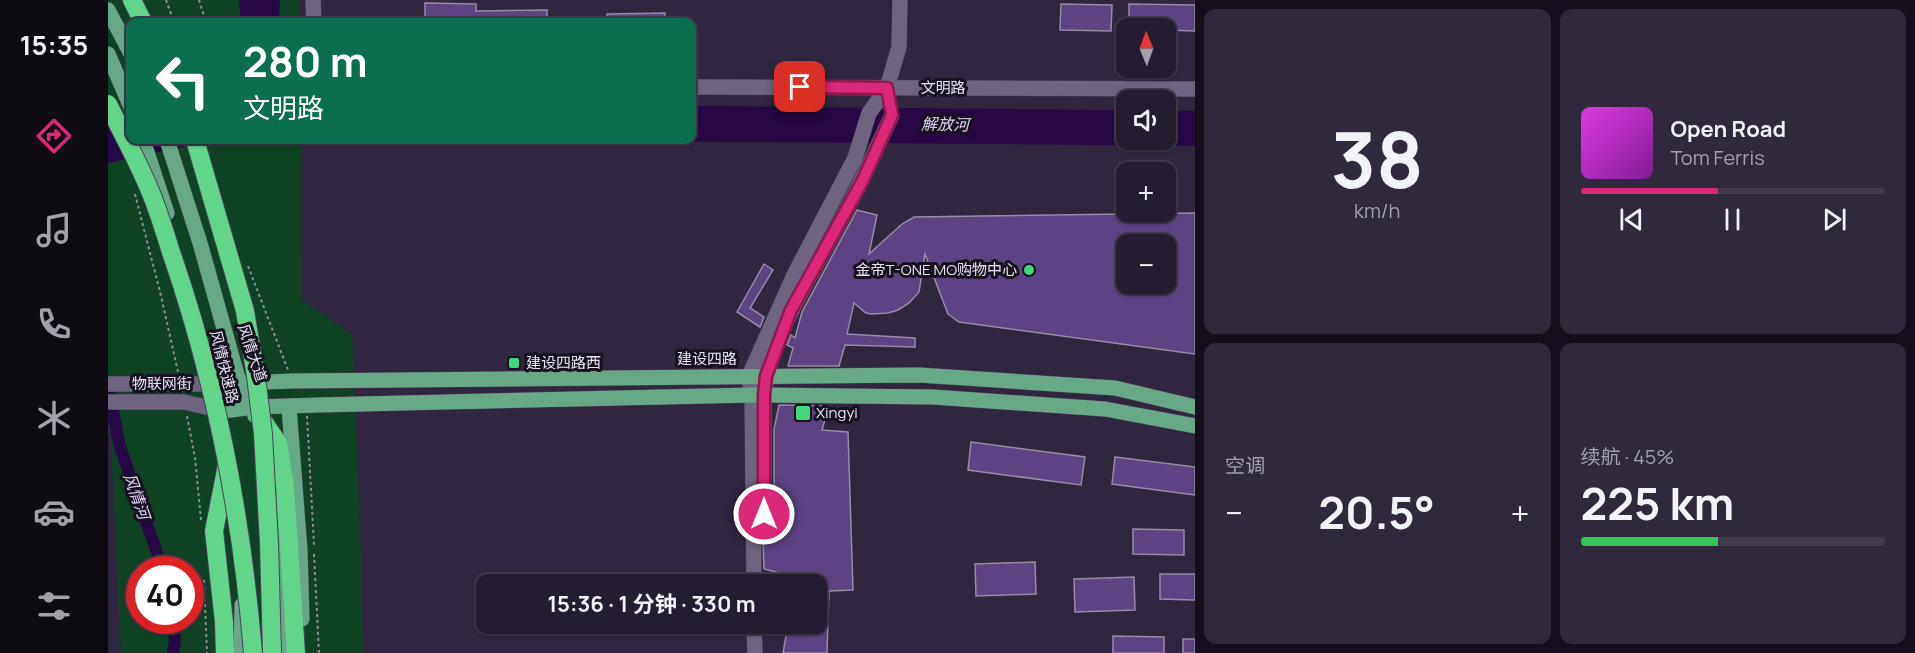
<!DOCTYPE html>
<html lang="zh">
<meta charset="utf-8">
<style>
body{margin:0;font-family:Manrope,"Noto Sans SC",sans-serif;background:#30293c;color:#f1f3f6;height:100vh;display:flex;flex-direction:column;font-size:22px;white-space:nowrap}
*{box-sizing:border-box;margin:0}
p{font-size:20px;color:#a3a1ab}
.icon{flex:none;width:33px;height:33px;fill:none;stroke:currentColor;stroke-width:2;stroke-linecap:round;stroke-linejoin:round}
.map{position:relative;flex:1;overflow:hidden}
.side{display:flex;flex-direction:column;gap:9px;padding:9px;background:#140f1a;width:720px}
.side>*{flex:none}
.top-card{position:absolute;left:18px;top:18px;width:570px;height:126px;border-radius:12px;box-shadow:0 2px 4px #0004,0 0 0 2px #413a4c;background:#0b6e4f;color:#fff;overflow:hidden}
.needle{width:39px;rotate:359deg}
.tools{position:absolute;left:1008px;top:18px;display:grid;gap:12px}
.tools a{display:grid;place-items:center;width:60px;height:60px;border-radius:12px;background:#241c30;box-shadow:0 2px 4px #0004,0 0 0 2px #413a4c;font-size:30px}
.speed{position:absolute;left:18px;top:556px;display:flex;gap:12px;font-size:30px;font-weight:700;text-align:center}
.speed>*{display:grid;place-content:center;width:78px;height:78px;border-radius:50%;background:#241c30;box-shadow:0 2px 4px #0004,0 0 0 2px #413a4c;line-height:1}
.speed .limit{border:9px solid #d22;background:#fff;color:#111}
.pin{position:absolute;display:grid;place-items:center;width:51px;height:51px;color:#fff;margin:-26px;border-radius:12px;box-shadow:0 3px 9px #0006}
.me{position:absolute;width:66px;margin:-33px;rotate:0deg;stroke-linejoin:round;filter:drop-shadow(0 0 4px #0008)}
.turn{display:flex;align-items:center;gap:21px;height:126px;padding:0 18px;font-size:27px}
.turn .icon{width:78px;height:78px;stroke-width:2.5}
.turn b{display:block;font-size:42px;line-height:51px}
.big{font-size:45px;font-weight:700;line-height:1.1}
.side .tile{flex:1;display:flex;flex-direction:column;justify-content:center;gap:9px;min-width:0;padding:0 21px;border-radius:12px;background:#30293c}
.side .dial{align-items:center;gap:0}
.dial b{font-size:78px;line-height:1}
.song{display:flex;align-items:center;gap:18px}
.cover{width:72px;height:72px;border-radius:9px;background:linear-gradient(135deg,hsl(300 70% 55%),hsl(290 70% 35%))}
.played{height:6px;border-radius:3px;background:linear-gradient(90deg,#db2777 45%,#413a4c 45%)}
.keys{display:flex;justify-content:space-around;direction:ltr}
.heat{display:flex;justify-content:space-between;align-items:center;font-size:33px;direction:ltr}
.charge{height:9px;border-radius:4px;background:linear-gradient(90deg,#34c759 45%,#413a4c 0)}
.side .tiles{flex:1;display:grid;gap:9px;grid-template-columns:repeat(2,1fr)}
.trip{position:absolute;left:368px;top:574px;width:351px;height:60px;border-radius:12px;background:#241c30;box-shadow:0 2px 4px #0004,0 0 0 2px #413a4c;font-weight:700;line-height:60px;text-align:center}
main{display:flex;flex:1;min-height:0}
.tab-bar{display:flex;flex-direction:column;width:108px;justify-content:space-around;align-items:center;background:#0e0b13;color:#a3a1ab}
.tab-bar .icon{width:42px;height:42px}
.tab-bar .active{color:#db2777}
.tab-bar b{font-size:27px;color:#f1f3f6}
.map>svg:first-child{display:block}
</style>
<main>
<nav class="tab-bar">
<b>15:35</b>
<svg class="icon active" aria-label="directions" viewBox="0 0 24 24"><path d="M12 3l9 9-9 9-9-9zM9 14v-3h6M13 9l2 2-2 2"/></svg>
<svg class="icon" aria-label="music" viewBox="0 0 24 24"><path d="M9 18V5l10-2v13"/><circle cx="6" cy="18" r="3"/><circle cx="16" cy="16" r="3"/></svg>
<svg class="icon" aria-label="phone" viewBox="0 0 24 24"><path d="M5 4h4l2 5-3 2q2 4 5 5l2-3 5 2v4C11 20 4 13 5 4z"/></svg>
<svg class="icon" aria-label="climate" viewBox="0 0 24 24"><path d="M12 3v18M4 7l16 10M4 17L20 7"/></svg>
<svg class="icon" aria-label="car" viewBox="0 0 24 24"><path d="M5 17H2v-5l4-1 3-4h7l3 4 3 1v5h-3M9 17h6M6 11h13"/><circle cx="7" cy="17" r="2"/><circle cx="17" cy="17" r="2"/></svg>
<svg class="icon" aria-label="filters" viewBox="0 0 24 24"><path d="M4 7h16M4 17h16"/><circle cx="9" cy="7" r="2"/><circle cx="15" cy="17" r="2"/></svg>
</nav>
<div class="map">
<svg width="1087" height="653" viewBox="0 0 1087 653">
<rect width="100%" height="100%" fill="#302640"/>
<!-- green -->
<path fill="#0d4322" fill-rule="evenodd" d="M0,0H192V22H22V140H193L194,300L244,334L254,579L255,653H13L0,381ZM32,570H82V621H32Z"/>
<!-- water -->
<g fill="#270746">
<polygon points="131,0 172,0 171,22 133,22"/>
<polygon points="584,106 1018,110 1018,140 1058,140 1058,110 1087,111 1087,146 446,140 584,140"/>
<polygon points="22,120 22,140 140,140 93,143 0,163 0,124"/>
</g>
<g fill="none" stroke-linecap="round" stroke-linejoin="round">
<!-- canal -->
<g stroke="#270746" stroke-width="12">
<polyline points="0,386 12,447 55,570"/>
<polyline points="65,621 67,641 65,653"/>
</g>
</g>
<!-- building -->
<g fill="#5d4384" stroke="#968bab" stroke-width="1.5" fill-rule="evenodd">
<polygon points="317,3 368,4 368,11 439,10 439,22 317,22"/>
<polygon points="953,4 1004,5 1003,31 952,30"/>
<polygon points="1021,4 1087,5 1087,31 1058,30 1058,28 1021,28"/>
<polygon points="557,13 557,22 499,22 499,14"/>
<path d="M749,210L769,215L761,254L794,224L806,217L1087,213V354L851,322L840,314L817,254L811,292L801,303L790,310L780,313L763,314L758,313L746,303L739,334L807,338V347L737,345L731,366H680L685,348L679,345L683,335L687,338L694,312ZM1018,244H1058V284H1018Z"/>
<polygon points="656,264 665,270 642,308 656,317 652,327 629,312"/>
<polygon points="671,405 721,406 714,430 740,432 745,590 721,591 719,653 675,653 680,624 708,624 708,585 687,585 679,575 656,569 655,541 661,539 666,531 666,429"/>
<polygon points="863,442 977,457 973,485 860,470"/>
<polygon points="1007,457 1087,467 1087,495 1004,484"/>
<polygon points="1025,529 1076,530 1076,555 1025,554"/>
<polygon points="927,562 928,594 868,596 867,564"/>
<polygon points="1052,574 1087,574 1087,600 1052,599"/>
<polygon points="1026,577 1027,610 967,612 966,579"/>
<polygon points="1005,636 1056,637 1056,653 1005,653"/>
<rect x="1075" y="639" width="12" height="14"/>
</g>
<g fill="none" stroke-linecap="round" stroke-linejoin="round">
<defs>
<g id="minor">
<polyline points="205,0 206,22"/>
<polyline points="584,87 1087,89"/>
<polyline points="0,384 109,384"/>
<polyline points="0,402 76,402 115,411"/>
<path d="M656,531V395C662,346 688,301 712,258C733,220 754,183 771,143"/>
<polyline points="646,585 644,395 641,376 686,275 747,158 761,113 779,88 791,47 792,0"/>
<polyline points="646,624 647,653"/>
</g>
<g id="major">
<polyline points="0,10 22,52"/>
<polyline points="0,54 22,105"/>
<polyline points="35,140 59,213"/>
<polyline points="59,140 92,243 131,382 146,407 147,416"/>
<polyline points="109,384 184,381 811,375 1007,388 1087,407"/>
<polyline points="181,407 192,550 194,619"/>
<polyline points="115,411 146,407 210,405 644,395 825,397 997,409 1087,426"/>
<polyline points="167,503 172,555 175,653"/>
<polyline points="133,653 134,605"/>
</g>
<g id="highway">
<polyline points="24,0 35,22"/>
<polyline points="151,415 170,443 177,487 188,653"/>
<polyline points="117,653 116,622 106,531 119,465"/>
</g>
</defs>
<!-- minor casing -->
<use href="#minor" stroke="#4a4258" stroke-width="16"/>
<!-- major casing -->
<use href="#major" stroke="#4a4258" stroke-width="16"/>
<!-- highway casing -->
<use href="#highway" stroke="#4a4258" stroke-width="20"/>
<!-- path -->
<g stroke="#928ba0" stroke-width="2" stroke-dasharray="3 3" stroke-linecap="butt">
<polyline points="58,0 66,22"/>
<polyline points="91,0 98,22"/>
<polyline points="27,194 53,296 70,372"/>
<polyline points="140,266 180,370"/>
<polyline points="79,416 87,458 93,520"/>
<polyline points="199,416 206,545"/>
<polyline points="206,554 211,653"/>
<polyline points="96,580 99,653"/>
</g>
<!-- minor -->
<use href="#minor" stroke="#6e6482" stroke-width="15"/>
<!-- major -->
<use href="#major" stroke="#67a886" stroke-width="15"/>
<!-- highway -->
<use href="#highway" stroke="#63d689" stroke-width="18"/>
<defs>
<polyline id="minor-bridge" points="771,143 784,115"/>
<g id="highway-bridge">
<path d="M0,104C14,133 30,161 42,191C51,212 57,234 64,255C108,383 134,518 145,653"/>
<polyline points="87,140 137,311 148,376 155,434 161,543 164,653"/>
</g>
</defs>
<!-- minor-bridge casing -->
<use href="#minor-bridge" stroke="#4a4258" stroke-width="16" stroke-linecap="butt"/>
<!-- highway-bridge casing -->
<use href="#highway-bridge" stroke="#4a4258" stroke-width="20" stroke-linecap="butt"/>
<!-- minor-bridge -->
<use href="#minor-bridge" stroke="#6e6482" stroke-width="15"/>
<!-- highway-bridge -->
<use href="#highway-bridge" stroke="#63d689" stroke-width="18"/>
</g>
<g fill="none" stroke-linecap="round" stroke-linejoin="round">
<defs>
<polyline id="route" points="656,514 656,395 658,376 683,310 755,180 784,115 779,88 692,87"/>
</defs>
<!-- route casing -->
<use href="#route" stroke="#8e194d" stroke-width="15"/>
<!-- route -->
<use href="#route" stroke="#db2777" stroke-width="10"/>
</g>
<!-- markers -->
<g fill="#42d77b" stroke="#16121e" stroke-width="2">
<circle cx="921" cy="270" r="6"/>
<rect x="400" y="357" width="12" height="12" rx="3"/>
<rect x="687" y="405" width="16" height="16" rx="3"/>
</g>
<g text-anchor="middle" stroke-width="6" stroke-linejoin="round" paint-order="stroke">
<!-- street labels -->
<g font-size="15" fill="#eae5f6" stroke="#16121e">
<text x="835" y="93">文明路</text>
<text transform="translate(144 353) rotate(71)" y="5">风情大道</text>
<text x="599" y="364">建设四路</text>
<text transform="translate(116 367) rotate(76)" y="5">风情快速路</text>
<text x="54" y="389">物联网街</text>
</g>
<!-- poi labels -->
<g font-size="15" fill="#eae5f6" stroke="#16121e" text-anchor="start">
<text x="909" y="275" text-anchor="end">金帝T-ONE MO购物中心</text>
<text x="418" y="368">建设四路西</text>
<text x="708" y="418">Xingyi</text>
</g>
<!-- water labels -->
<g font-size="16" font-style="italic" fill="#e0d3fa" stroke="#16121e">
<text transform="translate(837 124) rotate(1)" y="6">解放河</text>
<text transform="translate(29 496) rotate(70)" y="6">风情河</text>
</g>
</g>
</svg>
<div class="tools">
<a><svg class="needle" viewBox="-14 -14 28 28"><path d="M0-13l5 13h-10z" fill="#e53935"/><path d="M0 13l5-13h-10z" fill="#a3a1ab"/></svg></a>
<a><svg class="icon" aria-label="sound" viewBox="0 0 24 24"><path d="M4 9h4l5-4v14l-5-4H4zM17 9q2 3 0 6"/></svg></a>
<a>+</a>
<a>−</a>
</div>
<div class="speed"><div class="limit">40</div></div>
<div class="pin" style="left:692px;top:87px;background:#d93025"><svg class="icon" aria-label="arrive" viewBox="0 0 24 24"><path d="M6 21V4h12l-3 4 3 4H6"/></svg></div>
<svg class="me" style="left:656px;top:514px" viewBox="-20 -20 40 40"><circle r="17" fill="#db2777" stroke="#fff" stroke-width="3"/><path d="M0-11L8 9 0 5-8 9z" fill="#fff"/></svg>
<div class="trip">15:36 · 1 分钟 · 330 m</div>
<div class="top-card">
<div class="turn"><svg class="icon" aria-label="left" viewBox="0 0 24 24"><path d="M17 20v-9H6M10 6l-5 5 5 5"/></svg><div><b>280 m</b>文明路</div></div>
</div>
</div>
<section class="side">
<div class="tiles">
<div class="tile dial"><b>38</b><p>km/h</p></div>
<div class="tile">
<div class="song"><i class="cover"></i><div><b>Open Road</b><p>Tom Ferris</p></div></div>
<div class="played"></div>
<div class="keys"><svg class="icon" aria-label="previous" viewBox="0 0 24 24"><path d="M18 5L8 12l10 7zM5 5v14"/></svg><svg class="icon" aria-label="pause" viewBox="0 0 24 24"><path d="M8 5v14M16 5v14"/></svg><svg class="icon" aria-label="next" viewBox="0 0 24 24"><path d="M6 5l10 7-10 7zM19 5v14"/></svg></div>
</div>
<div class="tile"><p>空调</p>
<div class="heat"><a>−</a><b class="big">20.5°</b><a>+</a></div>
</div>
<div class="tile"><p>续航 · 45%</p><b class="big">225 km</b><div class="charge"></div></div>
</div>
</section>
</main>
